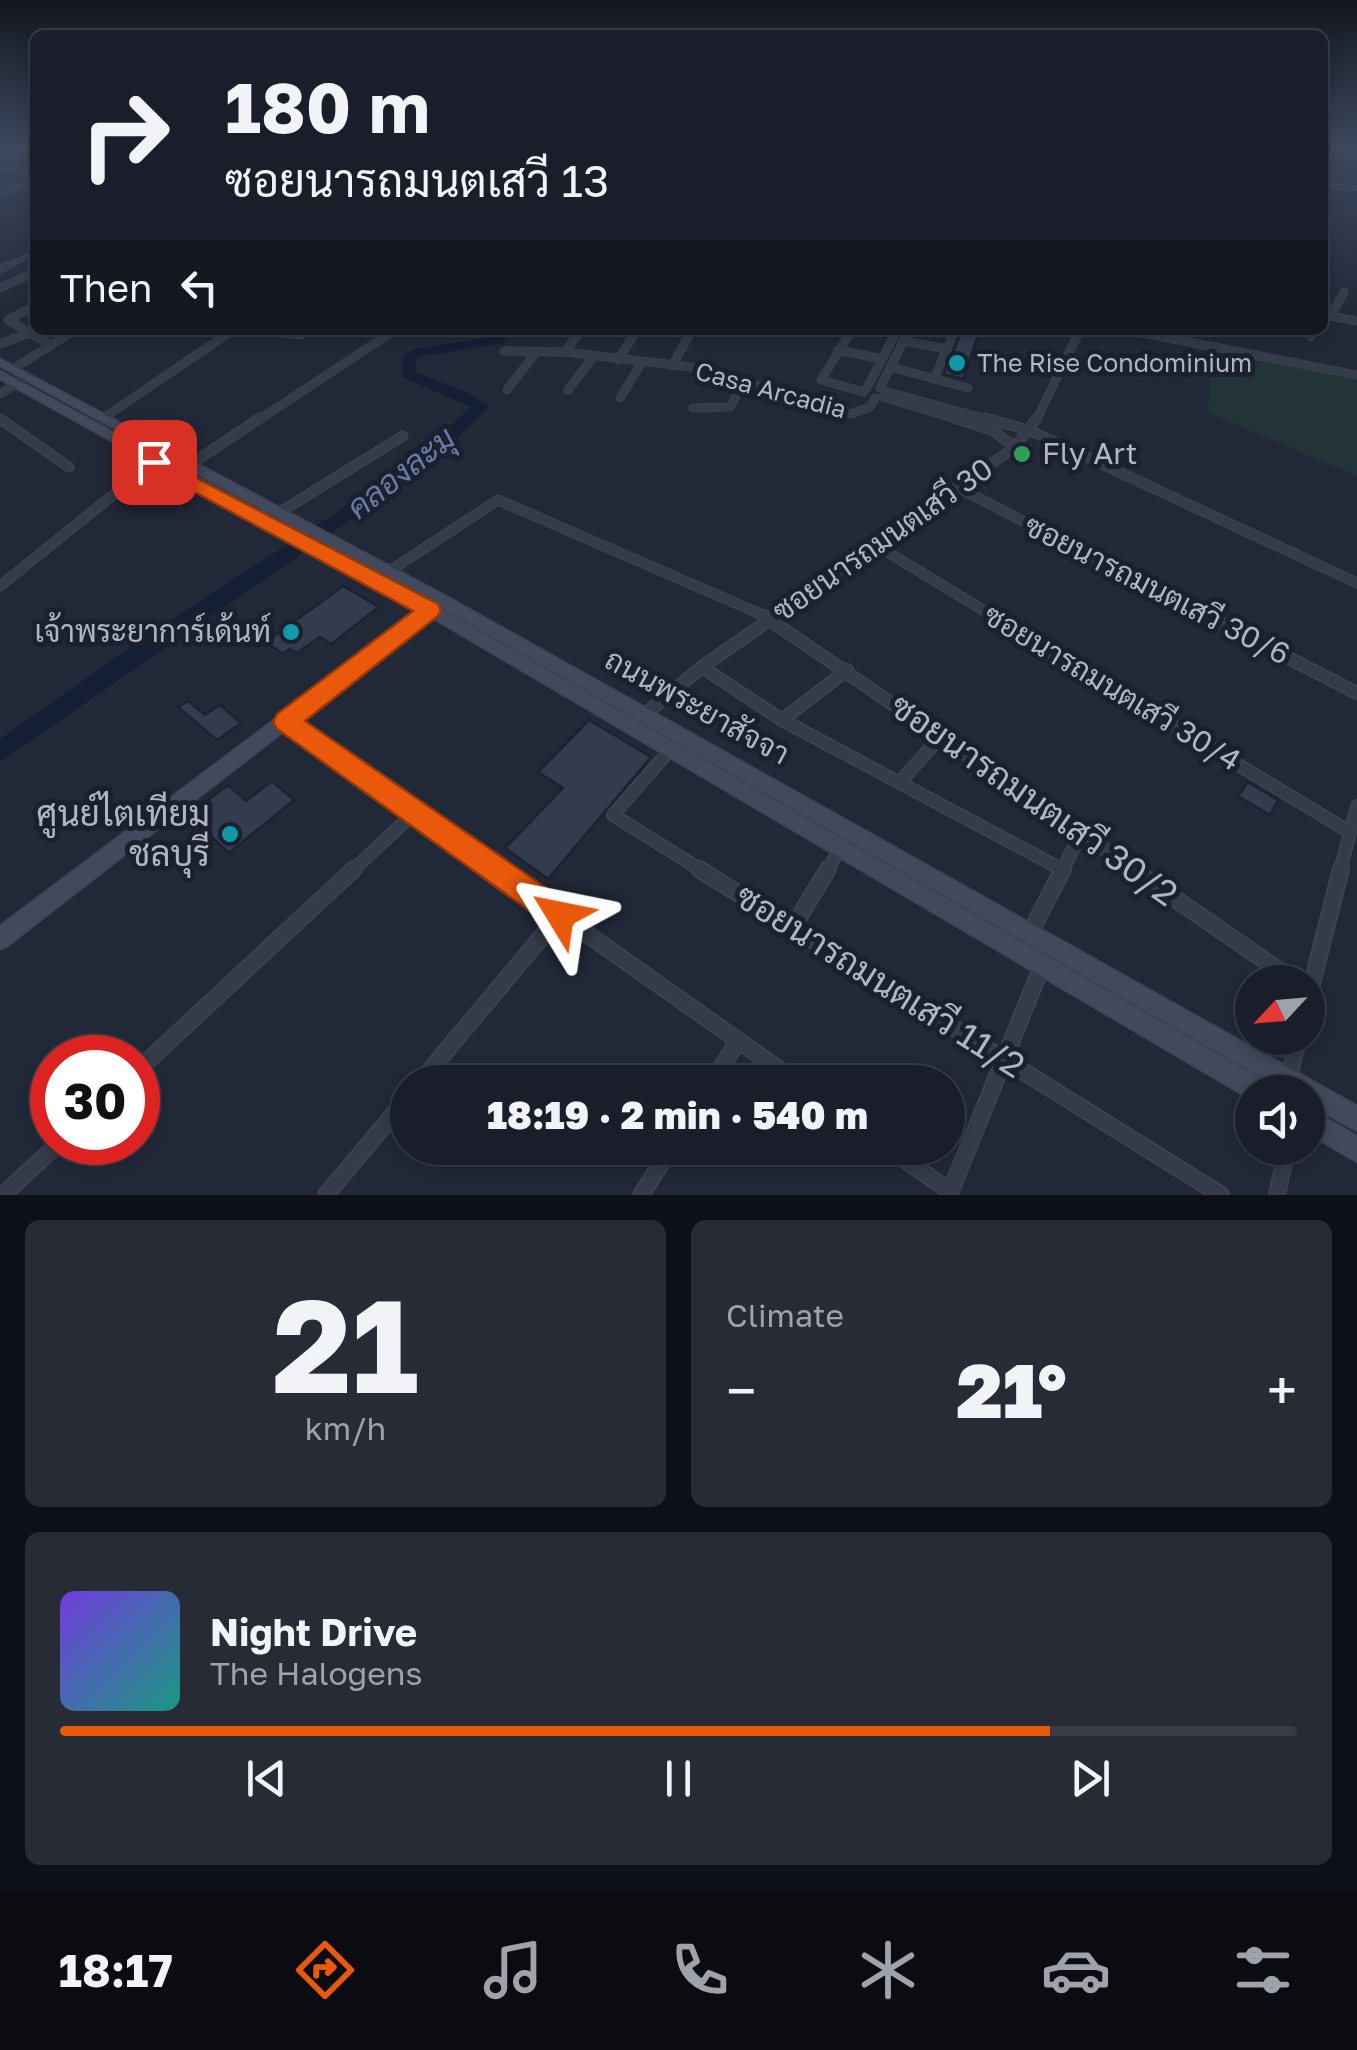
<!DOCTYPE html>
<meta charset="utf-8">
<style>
body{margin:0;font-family:"Golos Text",Sarabun,sans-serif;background:#262b36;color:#f1f3f6;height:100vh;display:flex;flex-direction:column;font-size:38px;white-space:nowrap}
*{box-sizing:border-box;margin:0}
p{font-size:32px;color:#9fa2a8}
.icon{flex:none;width:55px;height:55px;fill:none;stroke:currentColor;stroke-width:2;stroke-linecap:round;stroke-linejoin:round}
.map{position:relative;height:1195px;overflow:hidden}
.side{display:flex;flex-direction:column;gap:25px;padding:25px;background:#0e1017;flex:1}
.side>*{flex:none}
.hud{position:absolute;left:30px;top:30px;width:1298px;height:305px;border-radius:15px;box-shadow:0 5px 15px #0003,0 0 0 2px #373c47;background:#191e2a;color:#f1f3f6;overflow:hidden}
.needle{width:65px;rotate:244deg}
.controls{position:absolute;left:1235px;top:965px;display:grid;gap:20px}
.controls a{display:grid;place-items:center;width:90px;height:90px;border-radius:50%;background:#191e2a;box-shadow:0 5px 15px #0003,0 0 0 2px #373c47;font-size:50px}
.speed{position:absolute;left:30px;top:1035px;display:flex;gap:20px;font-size:50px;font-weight:700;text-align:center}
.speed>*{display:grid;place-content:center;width:130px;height:130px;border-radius:50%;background:#191e2a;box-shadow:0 5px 15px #0003,0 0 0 2px #373c47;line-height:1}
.speed .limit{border:15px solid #d22;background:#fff;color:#111}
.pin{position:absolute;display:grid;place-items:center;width:85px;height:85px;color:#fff;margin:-42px;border-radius:20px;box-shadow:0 5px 15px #0006}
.me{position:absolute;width:110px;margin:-55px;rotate:305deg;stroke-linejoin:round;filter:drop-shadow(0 0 8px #0008)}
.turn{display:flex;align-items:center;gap:35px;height:210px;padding:0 30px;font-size:45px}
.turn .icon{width:130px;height:130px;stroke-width:2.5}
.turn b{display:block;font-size:70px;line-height:85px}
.then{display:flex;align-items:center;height:95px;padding:0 30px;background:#0003;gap:20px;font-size:38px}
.big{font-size:75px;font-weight:800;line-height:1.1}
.side .widget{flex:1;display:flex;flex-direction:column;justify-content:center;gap:15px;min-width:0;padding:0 35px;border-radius:15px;background:#262b36}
.side .dial{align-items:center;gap:0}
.dial b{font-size:130px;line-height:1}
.song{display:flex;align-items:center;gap:30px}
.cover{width:120px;height:120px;border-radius:15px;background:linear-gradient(135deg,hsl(260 70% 55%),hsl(170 70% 35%))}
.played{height:10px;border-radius:5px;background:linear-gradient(90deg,#ea580c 80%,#373c47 80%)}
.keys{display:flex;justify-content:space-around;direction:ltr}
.heat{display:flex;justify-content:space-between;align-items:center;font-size:55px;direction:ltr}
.side .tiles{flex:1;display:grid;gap:25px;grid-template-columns:1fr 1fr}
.widget:last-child{grid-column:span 2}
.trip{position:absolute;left:390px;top:1065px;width:575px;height:100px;border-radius:50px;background:#191e2a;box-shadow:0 5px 15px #0003,0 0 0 2px #373c47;font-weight:800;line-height:100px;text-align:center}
.menu{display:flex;height:160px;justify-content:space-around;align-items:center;background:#0a0c11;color:#9fa2a8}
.menu .icon{width:70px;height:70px}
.menu .current{color:#ea580c}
.menu b{font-size:45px;color:#f1f3f6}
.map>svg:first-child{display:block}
</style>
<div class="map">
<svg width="1357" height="1195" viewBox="0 0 1357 1195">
<rect width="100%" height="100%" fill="#212838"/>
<!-- green -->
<polygon fill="#233439" points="1212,349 1357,377 1357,476 1208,413"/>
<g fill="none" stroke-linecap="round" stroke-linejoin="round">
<!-- river -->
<path fill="#141f35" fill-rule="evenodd" d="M490,330H506L510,334L503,343L417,357L415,372L468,393L489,406L457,438L394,490L0,762V739C69,691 136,642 206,597C298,537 392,482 471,407L402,377L403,355L416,349L493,337Z"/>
</g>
<!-- building -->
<g fill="#333c4f" stroke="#1c222f" stroke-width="2.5">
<polygon points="962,330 980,330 963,379 944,374"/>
<polygon points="343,586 379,607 331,644 320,637 297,653 290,649 283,654 266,642"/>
<polygon points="188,701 205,715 220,705 241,723 217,740 178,707"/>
<polygon points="589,720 651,757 548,879 505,848 563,788 538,772"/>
<polygon points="272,781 294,800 229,853 188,815 228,785 246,801"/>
<polygon points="1248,782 1278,800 1270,815 1238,796"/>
</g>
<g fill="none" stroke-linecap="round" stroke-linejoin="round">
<defs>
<g id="street-far4">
<polyline points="1322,148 1357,152"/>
<polyline points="15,155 33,147"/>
<polyline points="0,169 35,172"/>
<polyline points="1322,186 1357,188"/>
<polyline points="0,195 35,179"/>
<polyline points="3,268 26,257"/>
</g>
<g id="street-far3">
<polyline points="0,269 8,265"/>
<polyline points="0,288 35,272"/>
<polyline points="1322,314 1357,321"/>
<polyline points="1331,316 1344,292"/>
<polyline points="8,320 51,345"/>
<polyline points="8,320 35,306"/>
<polyline points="251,330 301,335"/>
<polyline points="852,330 821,380 864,392"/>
<polyline points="1128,330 1357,375"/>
<polyline points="1311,330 1311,337"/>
<polyline points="903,341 947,349"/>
<polyline points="0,344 32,332"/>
<polyline points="838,350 882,359"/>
<polyline points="504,351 565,352 699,368 851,414 870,407 875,398"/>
<polyline points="565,352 581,330"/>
<polyline points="618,360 637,330"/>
<polyline points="672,366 692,330"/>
<polyline points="891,367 968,388"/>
<polyline points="13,369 75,330"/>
<polyline points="934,379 955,330"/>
<polyline points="867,388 897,330"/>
<polyline points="880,388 909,330"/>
<polyline points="507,390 537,351"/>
<polyline points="568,390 593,357"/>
<polyline points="884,391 994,421"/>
<polyline points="0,394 28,377"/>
<polyline points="883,397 962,421"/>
<polyline points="620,398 641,364"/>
<polyline points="693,408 730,407 744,381"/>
<polyline points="102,419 233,330"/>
<polyline points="257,421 395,330"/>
<polyline points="1036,421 1080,330"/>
</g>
<g id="street-far2">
<polyline points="954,418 992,430 1015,447"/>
<polyline points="985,418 1031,431 1357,583"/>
<polyline points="0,419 69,467"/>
<polyline points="188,466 260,418"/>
<polyline points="957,487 1211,618"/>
<polyline points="277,514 403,436"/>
<polyline points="876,545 996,618"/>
<polyline points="388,572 498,500 770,618"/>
<polyline points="0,586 154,462"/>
<polyline points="772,618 1015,447 1037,418"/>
</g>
<g id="street-far1">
<polyline points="764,616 1136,871"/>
<polyline points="992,616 1348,831"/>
<polyline points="1207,616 1357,693"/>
<polyline points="702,667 782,720 1063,870"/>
<polyline points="644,715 702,667 775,616"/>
<polyline points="782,720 847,670"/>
<polyline points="286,721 498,871"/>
<polyline points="670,750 613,815 703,871"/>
<polyline points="900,782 941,736"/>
<polyline points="352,871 415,812"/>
<polyline points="827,871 840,849"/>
<polyline points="1062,871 1081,833"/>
<polyline points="1340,871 1357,806"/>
</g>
<g id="street">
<polyline points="495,869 797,1082"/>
<polyline points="699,869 1221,1195"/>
<polyline points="1132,869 1296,982"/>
<polyline points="793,927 828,869"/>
<polyline points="1031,931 1063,869"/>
<polyline points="1308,999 1341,869"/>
<polyline points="138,1070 354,869"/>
<polyline points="1289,1078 1298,1038"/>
<polyline points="420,1082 560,915"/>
<polyline points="712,1082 738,1041"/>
<polyline points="888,1148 951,1192"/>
<polyline points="3,1195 60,1142"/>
<polyline points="326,1195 408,1097"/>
<polyline points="641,1195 671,1148"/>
<polyline points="949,1195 1042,966"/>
<polyline points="1277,1195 1287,1148"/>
</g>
<g id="secondary">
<polygon points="0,359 444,595 1357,1106 1357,1131 1308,1104 1308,1092 1288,1092 434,603 0,366"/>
<polygon points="0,371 435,606 1269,1084 1273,1092 1252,1092 1252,1100 431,617 7,946 0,949 0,926 419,611 0,379"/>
<polygon points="1308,1108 1357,1136 1357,1162 1308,1133"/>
</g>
</defs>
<!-- street-far4 casing -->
<use href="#street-far4" stroke="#3e4452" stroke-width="6"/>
<!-- street-far3 casing -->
<use href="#street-far3" stroke="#3e4452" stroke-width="9"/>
<!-- street-far2 casing -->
<use href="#street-far2" stroke="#3e4452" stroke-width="11"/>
<!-- street-far1 casing -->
<use href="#street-far1" stroke="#3e4452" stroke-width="14"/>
<!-- street casing -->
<use href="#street" stroke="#3e4452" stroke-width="18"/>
<!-- secondary casing -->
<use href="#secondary" stroke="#3e4452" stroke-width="3"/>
<!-- street-far4 -->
<use href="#street-far4" stroke="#343b49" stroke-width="5"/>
<!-- street-far3 -->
<use href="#street-far3" stroke="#343b49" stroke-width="8"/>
<!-- street-far2 -->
<use href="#street-far2" stroke="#343b49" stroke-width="9"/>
<!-- street-far1 -->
<use href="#street-far1" stroke="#343b49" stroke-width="11"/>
<!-- street -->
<use href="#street" stroke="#343b49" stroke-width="15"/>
<!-- secondary -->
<use href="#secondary" fill="#42495c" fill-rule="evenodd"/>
</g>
<!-- sky -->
<linearGradient id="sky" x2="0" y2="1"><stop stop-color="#12161f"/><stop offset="0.47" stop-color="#3d485e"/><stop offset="1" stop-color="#3d485e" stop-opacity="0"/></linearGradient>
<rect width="1357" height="314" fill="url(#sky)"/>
<!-- route -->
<polygon fill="#ea580c" stroke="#983908" stroke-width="2.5" points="154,456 438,604 441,610 438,616 305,721 571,905 575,915 571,925 560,930 549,925 277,729 273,722 277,714 413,611 147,466 147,458"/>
<!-- markers -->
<g fill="#0f9aa8" stroke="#1a202d" stroke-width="4">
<circle cx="957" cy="363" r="10"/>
<circle cx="291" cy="632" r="10"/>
<circle cx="230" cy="834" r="10"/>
</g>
<circle fill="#2e9e5b" stroke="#1a202d" stroke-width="4" cx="1022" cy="454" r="10"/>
<g text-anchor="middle" stroke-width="10" stroke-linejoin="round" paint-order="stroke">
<!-- far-poi labels -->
<g font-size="25" fill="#afb5c5" stroke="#1a202d" text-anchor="start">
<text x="977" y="372">The Rise Condominium</text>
</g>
<!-- far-street labels -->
<g font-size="25" fill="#afb5c5" stroke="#1a202d">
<text transform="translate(771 390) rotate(15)" y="9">Casa Arcadia</text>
</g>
<!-- poi labels -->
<g font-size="30" fill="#afb5c5" stroke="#1a202d" text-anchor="start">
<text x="1042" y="464">Fly Art</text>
<text x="271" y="642" text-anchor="end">เจ้าพระยาการ์เด้นท์</text>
</g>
<!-- street labels -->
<g font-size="30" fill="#afb5c5" stroke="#1a202d">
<text transform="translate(883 540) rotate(-35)" y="10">ซอยนารถมนตเสวี 30</text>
<text transform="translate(1157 590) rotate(27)" y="10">ซอยนารถมนตเสวี 30/6</text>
<text transform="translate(1112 688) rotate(31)" y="10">ซอยนารถมนตเสวี 30/4</text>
<text transform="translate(697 707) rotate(29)" y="10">ถนนพระยาสัจจา</text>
</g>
<!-- water labels -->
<g font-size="32" font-style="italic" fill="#677ba5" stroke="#1a202d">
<text transform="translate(401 473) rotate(-38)" y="11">คลองละมุ</text>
</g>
<!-- near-street labels -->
<g font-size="35" fill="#afb5c5" stroke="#1a202d">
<text transform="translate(1034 800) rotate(35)" y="12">ซอยนารถมนตเสวี 30/2</text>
<text transform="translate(880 981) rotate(32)" y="12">ซอยนารถมนตเสวี 11/2</text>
</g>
<!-- near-poi labels -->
<g font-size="35" fill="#afb5c5" stroke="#1a202d" text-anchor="end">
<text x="210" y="826">ศูนย์ไตเทียม<tspan x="210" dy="40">ชลบุรี</tspan></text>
</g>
</g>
</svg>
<div class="controls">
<a><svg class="needle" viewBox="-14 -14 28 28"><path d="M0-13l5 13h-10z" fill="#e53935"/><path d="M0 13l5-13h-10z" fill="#9fa2a8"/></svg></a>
<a><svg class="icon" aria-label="sound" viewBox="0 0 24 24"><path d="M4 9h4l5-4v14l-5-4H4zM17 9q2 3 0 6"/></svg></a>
</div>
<div class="speed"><div class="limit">30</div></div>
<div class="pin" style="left:154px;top:462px;background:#d93025"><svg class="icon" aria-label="arrive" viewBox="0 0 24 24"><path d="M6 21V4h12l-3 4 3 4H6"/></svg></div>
<svg class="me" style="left:560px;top:915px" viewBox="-20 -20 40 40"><path d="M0-17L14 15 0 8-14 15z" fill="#ea580c" stroke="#fff" stroke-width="4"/></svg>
<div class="trip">18:19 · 2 min · 540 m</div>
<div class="hud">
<div class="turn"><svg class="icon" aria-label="right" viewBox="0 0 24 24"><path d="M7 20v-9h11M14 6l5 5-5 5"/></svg><div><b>180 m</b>ซอยนารถมนตเสวี 13</div></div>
<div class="then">Then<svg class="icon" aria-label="left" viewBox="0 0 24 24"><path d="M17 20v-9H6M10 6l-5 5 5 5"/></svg></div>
</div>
</div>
<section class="side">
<div class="tiles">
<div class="widget dial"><b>21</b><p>km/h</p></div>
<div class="widget"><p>Climate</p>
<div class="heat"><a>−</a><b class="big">21°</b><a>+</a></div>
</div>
<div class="widget">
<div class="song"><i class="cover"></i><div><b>Night Drive</b><p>The Halogens</p></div></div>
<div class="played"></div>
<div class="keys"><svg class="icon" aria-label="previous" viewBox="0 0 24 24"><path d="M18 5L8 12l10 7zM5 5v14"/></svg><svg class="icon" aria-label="pause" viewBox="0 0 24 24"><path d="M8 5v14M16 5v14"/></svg><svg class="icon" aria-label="next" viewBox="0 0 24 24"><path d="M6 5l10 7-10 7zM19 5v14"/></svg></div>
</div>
</div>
</section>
<nav class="menu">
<b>18:17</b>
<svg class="icon current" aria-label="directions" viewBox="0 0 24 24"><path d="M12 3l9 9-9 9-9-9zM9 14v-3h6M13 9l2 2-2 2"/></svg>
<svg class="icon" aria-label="music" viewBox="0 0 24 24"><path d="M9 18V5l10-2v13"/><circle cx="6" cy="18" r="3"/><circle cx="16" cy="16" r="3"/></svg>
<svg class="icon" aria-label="phone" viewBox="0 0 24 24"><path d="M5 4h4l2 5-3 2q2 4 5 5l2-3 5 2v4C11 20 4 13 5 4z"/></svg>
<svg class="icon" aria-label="climate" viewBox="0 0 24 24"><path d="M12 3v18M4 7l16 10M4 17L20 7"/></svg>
<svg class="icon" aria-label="car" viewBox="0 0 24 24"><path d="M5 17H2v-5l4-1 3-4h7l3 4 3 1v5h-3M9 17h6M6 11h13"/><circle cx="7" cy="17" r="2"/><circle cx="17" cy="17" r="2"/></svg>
<svg class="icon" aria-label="filters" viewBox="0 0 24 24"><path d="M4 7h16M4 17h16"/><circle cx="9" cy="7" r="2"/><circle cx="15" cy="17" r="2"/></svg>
</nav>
